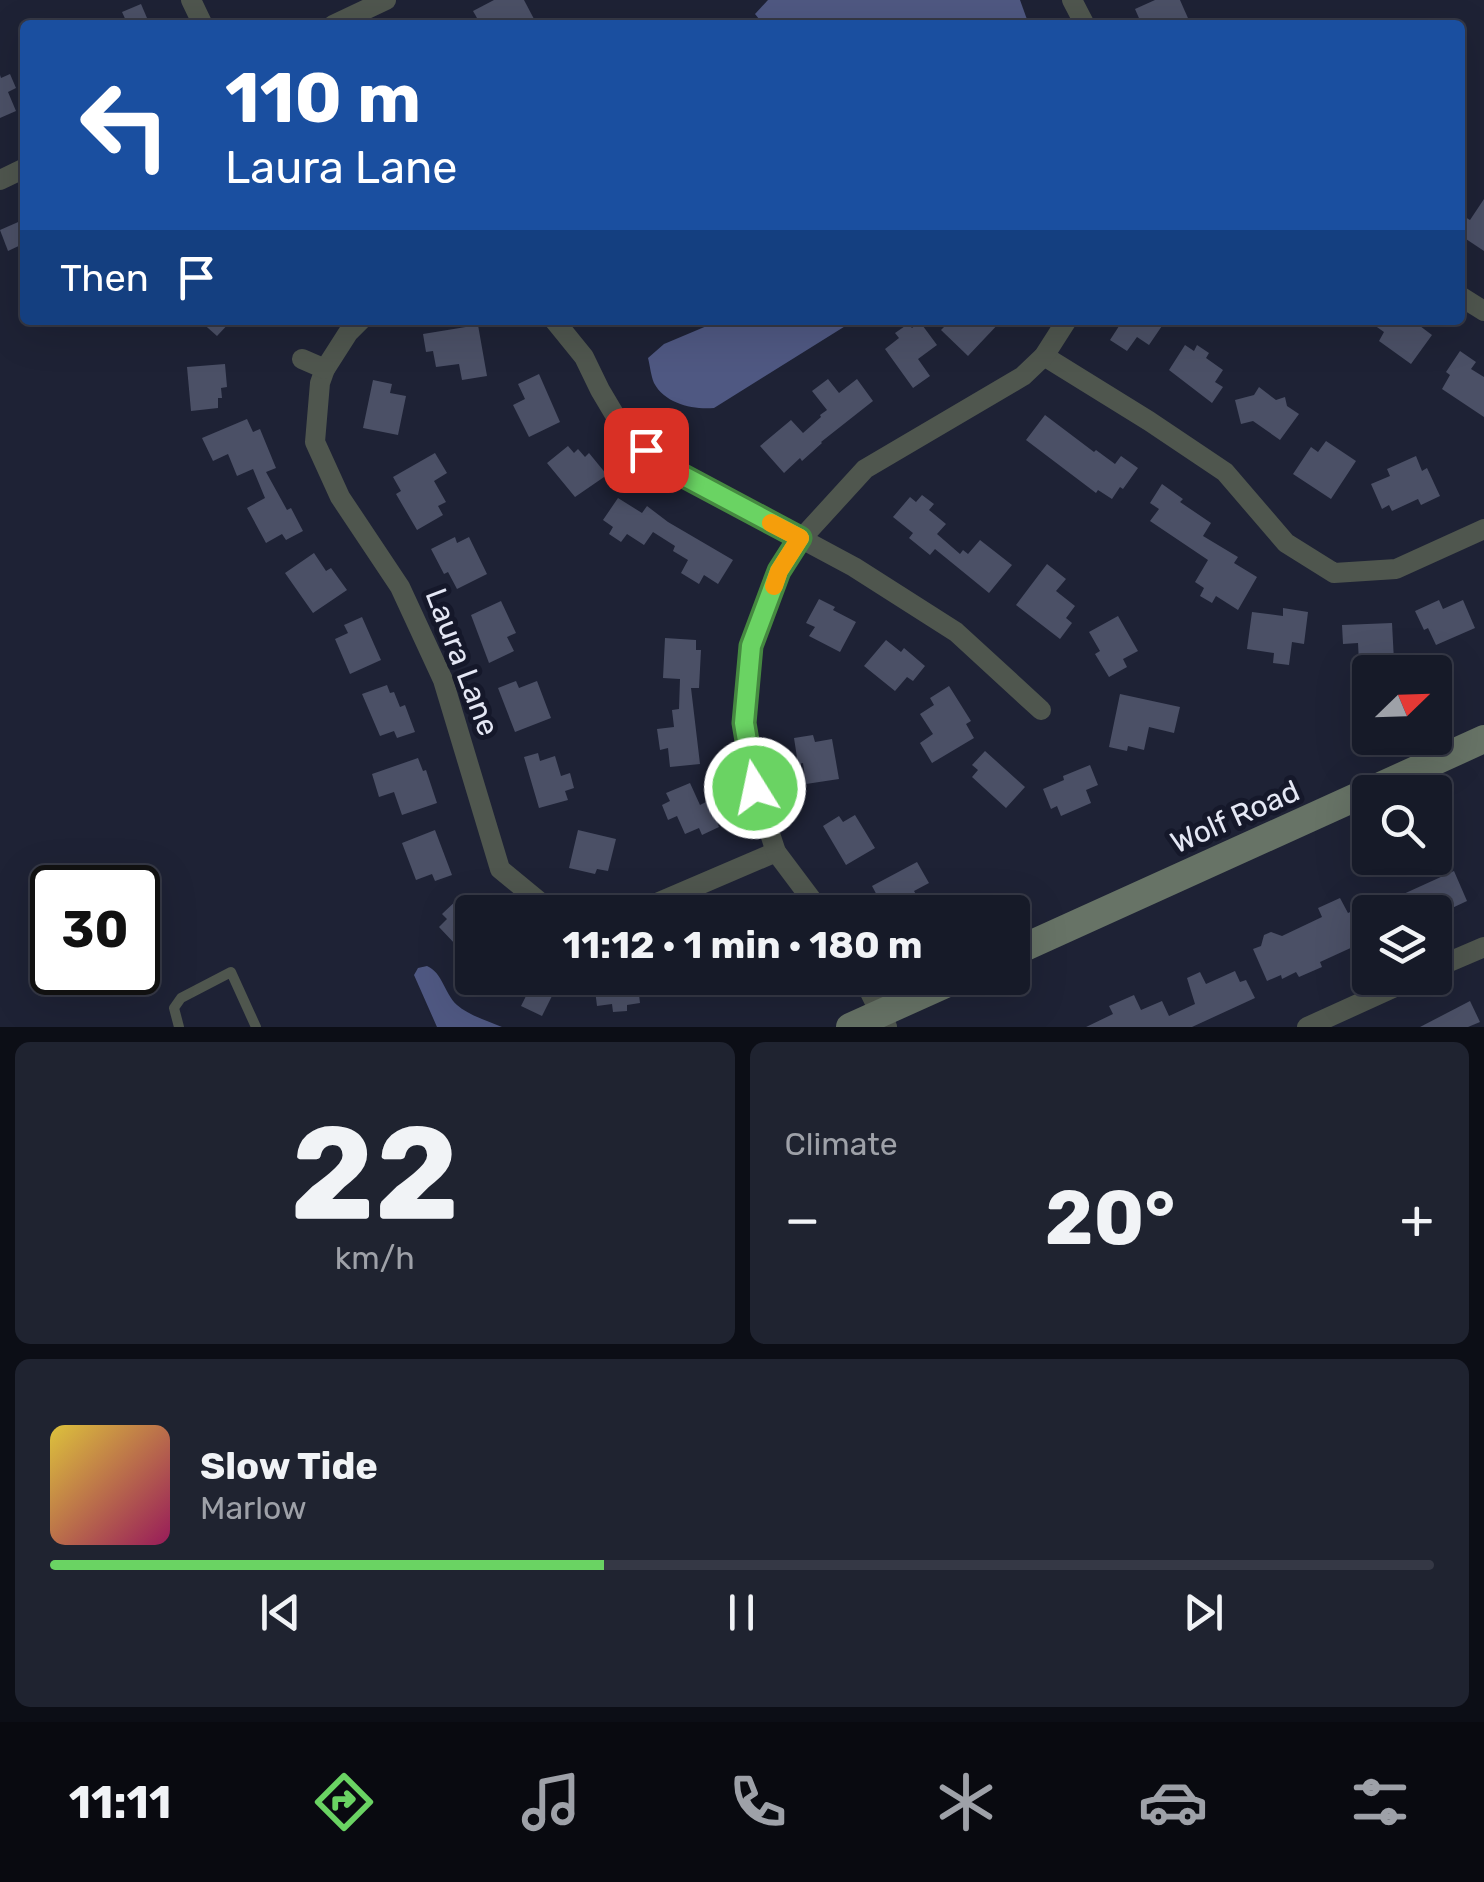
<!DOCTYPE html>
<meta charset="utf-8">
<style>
body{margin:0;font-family:Rubik,sans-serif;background:#1f2330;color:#f1f3f6;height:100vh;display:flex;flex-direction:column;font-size:38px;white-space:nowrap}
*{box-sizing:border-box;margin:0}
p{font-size:32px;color:#9ea1a8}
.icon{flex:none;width:55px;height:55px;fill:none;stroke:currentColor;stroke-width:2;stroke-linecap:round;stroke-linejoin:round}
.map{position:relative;height:1027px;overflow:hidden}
.drawer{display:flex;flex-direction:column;gap:15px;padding:15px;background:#0c0e16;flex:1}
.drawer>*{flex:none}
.guide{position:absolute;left:20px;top:20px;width:1445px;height:305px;border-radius:10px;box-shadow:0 10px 40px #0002,0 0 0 2px #353845;background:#1a4fa0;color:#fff;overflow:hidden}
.needle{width:65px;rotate:67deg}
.controls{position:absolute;left:1352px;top:655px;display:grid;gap:20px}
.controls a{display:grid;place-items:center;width:100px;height:100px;border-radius:10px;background:#161a28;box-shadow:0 10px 40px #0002,0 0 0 2px #353845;font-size:50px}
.speed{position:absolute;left:30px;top:865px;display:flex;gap:20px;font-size:50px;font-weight:700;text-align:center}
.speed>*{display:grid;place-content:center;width:130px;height:130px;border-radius:50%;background:#161a28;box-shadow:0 10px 40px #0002,0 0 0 2px #353845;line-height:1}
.speed .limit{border:5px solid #111;border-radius:15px;background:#fff;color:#111}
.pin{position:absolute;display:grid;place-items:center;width:85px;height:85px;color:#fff;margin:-42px;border-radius:20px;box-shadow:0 5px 15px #0006}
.me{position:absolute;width:110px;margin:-55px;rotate:350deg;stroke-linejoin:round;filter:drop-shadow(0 0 8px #0008)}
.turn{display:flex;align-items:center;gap:35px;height:210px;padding:0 40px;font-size:45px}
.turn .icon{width:130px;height:130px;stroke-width:2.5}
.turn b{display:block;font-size:70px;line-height:85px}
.then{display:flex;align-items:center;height:95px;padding:0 40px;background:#0003;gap:20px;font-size:38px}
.big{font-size:75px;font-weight:700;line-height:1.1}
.drawer .widget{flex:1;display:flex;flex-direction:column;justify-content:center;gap:15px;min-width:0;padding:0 35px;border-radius:15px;background:#1f2330}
.drawer .dial{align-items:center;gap:0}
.dial b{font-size:130px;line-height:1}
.song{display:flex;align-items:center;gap:30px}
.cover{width:120px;height:120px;border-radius:15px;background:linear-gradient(135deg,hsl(50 70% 55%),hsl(330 70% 35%))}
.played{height:10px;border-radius:5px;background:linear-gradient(90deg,#6ad363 40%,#353845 40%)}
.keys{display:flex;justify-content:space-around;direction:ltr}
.heat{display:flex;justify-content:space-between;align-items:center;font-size:55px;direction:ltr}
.drawer .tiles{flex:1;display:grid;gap:15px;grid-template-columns:1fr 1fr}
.widget:last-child{grid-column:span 2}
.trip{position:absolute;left:455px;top:895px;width:575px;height:100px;border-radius:10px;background:#161a28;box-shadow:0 10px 40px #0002,0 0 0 2px #353845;font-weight:700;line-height:100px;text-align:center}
.dock{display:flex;height:160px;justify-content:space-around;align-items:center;background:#090a10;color:#9ea1a8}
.dock .icon{width:70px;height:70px}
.dock .on{color:#6ad363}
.dock b{font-size:45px;color:#f1f3f6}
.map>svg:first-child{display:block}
</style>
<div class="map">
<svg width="1484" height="1027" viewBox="0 0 1484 1027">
<rect width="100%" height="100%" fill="#1e2235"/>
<!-- water -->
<g fill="#4f5882">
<polygon points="768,0 1020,0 1029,25 764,25 755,14"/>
<path d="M721,320H855L714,408C694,410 665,404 654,383C651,376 650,366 648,358L664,344Z"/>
<path d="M427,966C443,973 444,993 457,1005C468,1015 488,1021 502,1027H437L414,975L418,968Z"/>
</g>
<!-- building -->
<g fill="#4b5066">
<polygon points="494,0 524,0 534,19 523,25 481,25 473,11"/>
<polygon points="1155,0 1180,0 1191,25 1142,25 1135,9"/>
<polygon points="141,4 150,25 128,25 122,12"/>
<polygon points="10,74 16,88 8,92 16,111 0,118 0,75 1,78"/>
<polygon points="1484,199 1484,251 1460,235 1460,214 1470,220"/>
<polygon points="25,219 25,243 8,251 0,230"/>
<polygon points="199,320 232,320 217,336"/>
<polygon points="951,320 1002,320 968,356 941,330"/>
<polygon points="1123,320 1166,320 1149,345 1137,337 1127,351 1110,340"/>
<polygon points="1367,320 1412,320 1432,335 1411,364 1379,341 1384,332"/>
<polygon points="920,322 937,345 918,359 930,376 913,388 885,349 899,338 895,333 908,324 912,328"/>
<polygon points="478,325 487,376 462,380 459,364 436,367 433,351 426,352 423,334"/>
<polygon points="1185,345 1194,351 1197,345 1209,353 1206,358 1223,370 1215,382 1223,387 1212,403 1169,370"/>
<polygon points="1460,351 1476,362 1471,369 1484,377 1484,417 1442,389 1450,375 1446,372"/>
<polygon points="225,364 227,387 221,388 222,398 218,398 218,408 191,411 187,367"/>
<polygon points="539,374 560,422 529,437 513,405 525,399 518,384"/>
<polygon points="828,379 839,393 857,379 873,401 821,442 822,443 802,461 800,458 784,473 760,446 791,420 803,433 821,417 820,415 827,410 812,391"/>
<polygon points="373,380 392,384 390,393 406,396 398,435 363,428"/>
<polygon points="1259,387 1276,400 1285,397 1287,406 1299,414 1280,440 1253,421 1241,424 1235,400 1254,395"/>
<polygon points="1045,415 1094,452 1096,450 1115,464 1121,456 1138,468 1123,489 1120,487 1112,499 1098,490 1096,493 1026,440"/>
<polygon points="247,419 253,432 260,429 276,468 266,472 287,510 291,508 303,531 286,540 282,534 266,543 247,508 265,498 253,469 237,476 228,454 213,461 202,438"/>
<polygon points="1326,441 1356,461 1331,499 1293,474 1311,447 1318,452"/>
<polygon points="568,446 574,453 578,449 585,457 589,453 607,475 575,497 547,463"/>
<polygon points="435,453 447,473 434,481 446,502 438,506 443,515 417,530 396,494 401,491 393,477"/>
<polygon points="1416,456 1422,471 1427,468 1440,496 1421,505 1418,499 1392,511 1389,505 1382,509 1371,484 1390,476 1387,469"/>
<polygon points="1162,484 1183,499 1180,502 1211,523 1203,536 1238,557 1234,563 1257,577 1238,610 1216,596 1212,603 1200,596 1204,588 1195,582 1208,560 1150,521 1159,509 1150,503"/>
<polygon points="922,495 934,504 929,510 946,524 937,534 960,554 963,550 968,554 980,540 1012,565 989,593 935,549 930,555 909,538 913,533 893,517 910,497 916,502"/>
<polygon points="618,498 642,513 647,506 668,522 733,560 718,584 704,575 699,584 681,573 688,560 673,551 675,546 653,532 644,545 627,534 621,542 609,534 613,527 603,520"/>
<polygon points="455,537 457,543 469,537 487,574 457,589 448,572 444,574 431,549"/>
<polygon points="314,553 326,571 331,568 347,590 313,613 285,573"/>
<polygon points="1047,564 1066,579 1056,591 1075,606 1066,618 1072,623 1060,639 1016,605"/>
<polygon points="819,599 835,607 833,610 856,622 840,652 809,636 815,627 806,623"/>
<polygon points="1439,600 1443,609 1463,600 1475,628 1436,645 1428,628 1424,630 1415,611"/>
<polygon points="501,601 516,633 507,637 514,651 489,663 471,615"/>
<polygon points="1283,608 1308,612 1304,644 1292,642 1289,665 1273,663 1274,653 1247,649 1252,612 1283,616"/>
<polygon points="1118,616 1138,651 1123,659 1127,667 1109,677 1095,654 1100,651 1089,632"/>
<polygon points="362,617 381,660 350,674 335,639 348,633 344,625"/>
<polygon points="1392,623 1394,661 1359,663 1358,643 1343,644 1342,625"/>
<polygon points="665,638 696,640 696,650 701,650 699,688 691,688 700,764 670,767 668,748 660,750 657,729 674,727 672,710 679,709 680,679 663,678"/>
<polygon points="886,640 901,652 904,648 925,666 913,681 907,677 895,691 864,666"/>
<polygon points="516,681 519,688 537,681 551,718 515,732 498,688"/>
<polygon points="387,685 390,693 394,692 400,707 405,705 415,732 397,738 394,731 380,736 362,694"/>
<polygon points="949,686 971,721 966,724 974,738 932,763 920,743 933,734 920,714 934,705 930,698"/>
<polygon points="1120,694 1180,707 1174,733 1149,727 1144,750 1128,746 1127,751 1109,747"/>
<polygon points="813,735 815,742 832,739 839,779 806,784 803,763 798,764 794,738"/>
<polygon points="985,751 1025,787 1006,808 972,777 978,770 972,765"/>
<polygon points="538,753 540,761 555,756 561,776 570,773 574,788 565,791 568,800 539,808 524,757"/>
<polygon points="418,758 423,771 426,770 437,803 402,815 394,792 379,797 372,774"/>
<polygon points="1090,765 1098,785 1086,790 1091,803 1061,816 1057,806 1051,809 1043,789 1064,780 1063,776"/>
<polygon points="690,783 700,805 708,801 719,827 702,835 699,828 685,834 677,816 668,820 662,805 670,801 666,793"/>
<polygon points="855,815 875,848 846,865 823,826 839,816 843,822"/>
<polygon points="435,830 452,875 435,881 432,874 416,880 402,843"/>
<polygon points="578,830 616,839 608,871 597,869 595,874 569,868"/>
<polygon points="917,862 929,883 914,891 926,912 886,912 872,886"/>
<polygon points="1454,871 1467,901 1435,916 1435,912 1407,912 1399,896"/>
<polygon points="460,897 472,910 472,962 439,927 447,919 442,914"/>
<polygon points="1340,898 1348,913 1370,903 1370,943 1356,949 1355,946 1320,962 1322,967 1299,977 1296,972 1282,979 1281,975 1267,981 1253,949 1261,946 1264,935 1271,932 1282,936 1322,917 1318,908"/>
<polygon points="1235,971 1240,982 1246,980 1255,998 1192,1027 1086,1027 1113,1014 1109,1006 1134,995 1141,1010 1162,1001 1169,1016 1195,1004 1187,978 1200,972 1206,984"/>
<polygon points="499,978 561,978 542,1016 521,1006 528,992"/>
<polygon points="586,978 637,978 640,1003 627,1005 627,1011 613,1012 612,1004 597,1006 595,990 588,991"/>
<polygon points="671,978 724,978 728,987 706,997 700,982 678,992"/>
<polygon points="1470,1001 1480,1022 1468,1027 1420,1027"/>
</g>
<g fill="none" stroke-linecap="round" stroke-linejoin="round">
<!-- service -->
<polyline stroke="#4f564e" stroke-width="10" points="179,1027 174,1008 181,998 231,972 256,1027"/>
<!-- minor -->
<g stroke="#4f564e" stroke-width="20">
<polyline points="191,0 203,25"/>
<polyline points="1072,0 1085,25"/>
<polyline points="333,25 386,0"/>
<polyline points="0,180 25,168"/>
<polyline points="1460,296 1484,311"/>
<polyline points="361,320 348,333 325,369 320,383 315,442 340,497 400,587 443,680 500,869 552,912"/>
<polyline points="554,320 584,357 600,390 616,417 646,450 679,473 854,567 956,632 1041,710"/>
<polyline points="1044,356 1149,421 1225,472 1286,543 1334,573 1396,569 1484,529"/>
<polyline points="302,359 325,369"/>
<polyline points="636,912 776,852"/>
<polyline points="821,912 776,852 755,788 744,723 751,646 779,571 801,539 865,469 1023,376 1044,356 1067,320"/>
<polyline points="1435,968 1484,947"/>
<polyline points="863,978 887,1027"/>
<polyline points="1307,1027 1415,978"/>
</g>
<!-- secondary -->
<g stroke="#677366" stroke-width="28">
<polyline points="1012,953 1484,739"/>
<polyline points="850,1027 959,978"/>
</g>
</g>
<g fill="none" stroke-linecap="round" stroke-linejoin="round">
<defs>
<polyline id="route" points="646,450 678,473 800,538 779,571 751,646 744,723 755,788"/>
</defs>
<!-- route casing -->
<use href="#route" stroke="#458940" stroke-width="25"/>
<!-- route -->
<use href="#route" stroke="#6ad363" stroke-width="18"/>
<!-- slow -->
<polyline stroke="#f59e0b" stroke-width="18" points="771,523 800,538 779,571 774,586"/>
</g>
<g text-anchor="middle" stroke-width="10" stroke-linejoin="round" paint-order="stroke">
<!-- street labels -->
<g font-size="30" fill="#e4e7f4" stroke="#15182a">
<text transform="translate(462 662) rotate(69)" y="10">Laura Lane</text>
<text transform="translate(1235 817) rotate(-24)" y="10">Wolf Road</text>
</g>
</g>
</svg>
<div class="controls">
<a><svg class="needle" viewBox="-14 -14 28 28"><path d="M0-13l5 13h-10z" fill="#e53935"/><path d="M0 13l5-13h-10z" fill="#9ea1a8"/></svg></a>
<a><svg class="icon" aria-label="search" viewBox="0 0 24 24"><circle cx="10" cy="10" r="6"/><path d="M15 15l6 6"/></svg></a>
<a><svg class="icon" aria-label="layers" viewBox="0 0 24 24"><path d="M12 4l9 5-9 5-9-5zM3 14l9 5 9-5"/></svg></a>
</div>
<div class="speed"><div class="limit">30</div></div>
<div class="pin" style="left:646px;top:450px;background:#d93025"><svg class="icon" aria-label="arrive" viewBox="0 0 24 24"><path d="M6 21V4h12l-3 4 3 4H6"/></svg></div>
<svg class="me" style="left:755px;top:788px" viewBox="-20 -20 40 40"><circle r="17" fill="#6ad363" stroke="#fff" stroke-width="3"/><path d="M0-11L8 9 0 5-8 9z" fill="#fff"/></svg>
<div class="trip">11:12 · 1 min · 180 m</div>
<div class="guide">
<div class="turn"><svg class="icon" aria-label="left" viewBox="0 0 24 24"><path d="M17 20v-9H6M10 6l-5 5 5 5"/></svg><div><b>110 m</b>Laura Lane</div></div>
<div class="then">Then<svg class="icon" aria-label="arrive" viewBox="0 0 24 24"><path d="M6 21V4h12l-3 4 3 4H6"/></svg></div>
</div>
</div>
<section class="drawer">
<div class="tiles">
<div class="widget dial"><b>22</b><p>km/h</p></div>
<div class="widget"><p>Climate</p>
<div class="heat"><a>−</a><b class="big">20°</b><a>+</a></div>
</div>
<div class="widget">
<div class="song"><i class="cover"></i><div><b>Slow Tide</b><p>Marlow</p></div></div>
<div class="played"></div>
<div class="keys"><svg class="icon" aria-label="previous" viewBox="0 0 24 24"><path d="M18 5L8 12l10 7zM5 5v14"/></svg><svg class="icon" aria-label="pause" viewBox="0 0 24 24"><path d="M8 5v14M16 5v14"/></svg><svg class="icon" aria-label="next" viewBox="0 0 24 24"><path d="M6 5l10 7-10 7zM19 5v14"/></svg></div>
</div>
</div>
</section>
<nav class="dock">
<b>11:11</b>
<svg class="icon on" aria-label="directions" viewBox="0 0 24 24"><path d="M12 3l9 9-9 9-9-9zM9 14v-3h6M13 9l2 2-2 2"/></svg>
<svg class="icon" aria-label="music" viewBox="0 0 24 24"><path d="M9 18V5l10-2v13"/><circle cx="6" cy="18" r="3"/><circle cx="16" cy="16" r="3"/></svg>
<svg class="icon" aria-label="phone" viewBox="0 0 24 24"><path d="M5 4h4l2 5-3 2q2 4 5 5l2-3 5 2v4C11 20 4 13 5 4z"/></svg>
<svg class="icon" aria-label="climate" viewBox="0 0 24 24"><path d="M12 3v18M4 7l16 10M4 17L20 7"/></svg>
<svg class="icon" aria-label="car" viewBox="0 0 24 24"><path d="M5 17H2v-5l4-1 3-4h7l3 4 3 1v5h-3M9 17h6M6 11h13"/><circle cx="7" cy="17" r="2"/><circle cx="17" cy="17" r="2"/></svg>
<svg class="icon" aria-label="filters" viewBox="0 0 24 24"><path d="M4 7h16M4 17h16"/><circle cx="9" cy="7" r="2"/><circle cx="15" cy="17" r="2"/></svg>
</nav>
